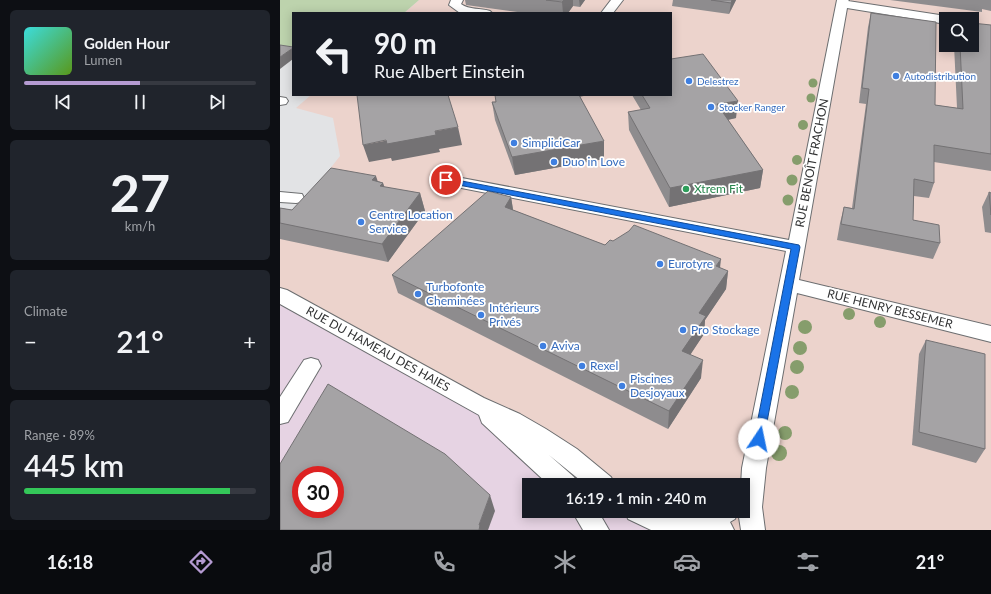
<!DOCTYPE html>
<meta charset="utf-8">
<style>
body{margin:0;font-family:Lato,sans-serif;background:#20242c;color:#f1f3f6;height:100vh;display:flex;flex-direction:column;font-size:15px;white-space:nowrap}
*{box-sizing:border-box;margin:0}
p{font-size:13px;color:#9ea1a6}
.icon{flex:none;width:22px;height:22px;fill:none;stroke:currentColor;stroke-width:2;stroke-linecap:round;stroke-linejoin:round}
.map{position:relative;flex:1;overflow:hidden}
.drawer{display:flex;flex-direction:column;gap:10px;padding:10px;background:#0d0f14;width:280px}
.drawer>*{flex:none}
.top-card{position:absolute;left:12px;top:12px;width:380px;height:84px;border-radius:0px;box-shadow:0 2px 10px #0003;background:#171b24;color:#f1f3f6;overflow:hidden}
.tools{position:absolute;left:659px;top:12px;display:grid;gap:8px}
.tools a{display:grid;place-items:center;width:40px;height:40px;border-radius:0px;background:#171b24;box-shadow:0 2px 10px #0003;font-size:20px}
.speed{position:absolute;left:12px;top:466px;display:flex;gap:8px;font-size:20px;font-weight:700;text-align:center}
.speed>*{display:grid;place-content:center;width:52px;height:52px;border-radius:50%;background:#171b24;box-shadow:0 2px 10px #0003;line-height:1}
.speed .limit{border:6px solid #d22;background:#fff;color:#111}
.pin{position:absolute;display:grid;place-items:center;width:34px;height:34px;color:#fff;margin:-17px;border:2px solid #fff;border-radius:50%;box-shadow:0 1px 4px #0007}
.me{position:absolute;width:44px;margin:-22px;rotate:11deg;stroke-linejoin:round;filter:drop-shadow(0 0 3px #0008)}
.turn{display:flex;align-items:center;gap:14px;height:84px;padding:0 16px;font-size:18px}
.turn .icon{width:52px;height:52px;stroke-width:2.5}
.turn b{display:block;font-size:28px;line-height:34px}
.big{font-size:30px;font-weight:600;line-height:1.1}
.drawer .tile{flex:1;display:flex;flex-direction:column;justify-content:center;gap:6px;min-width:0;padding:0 14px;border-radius:6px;background:#20242c}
.drawer .dial{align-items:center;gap:0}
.dial b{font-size:52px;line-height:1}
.song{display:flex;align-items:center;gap:12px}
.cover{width:48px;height:48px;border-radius:6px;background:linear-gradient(135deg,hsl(180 70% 55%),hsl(90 70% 35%))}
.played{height:4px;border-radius:2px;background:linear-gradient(90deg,#b59bd2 50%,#363941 50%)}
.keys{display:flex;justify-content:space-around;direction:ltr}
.heat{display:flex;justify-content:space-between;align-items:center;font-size:22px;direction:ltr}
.charge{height:6px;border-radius:3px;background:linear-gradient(90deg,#34c759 89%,#363941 0)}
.trip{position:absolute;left:242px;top:478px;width:228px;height:40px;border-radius:0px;background:#171b24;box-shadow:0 2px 10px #0003;font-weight:600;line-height:40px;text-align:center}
.dock{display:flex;height:64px;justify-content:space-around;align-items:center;background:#090b0e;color:#9ea1a6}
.dock .icon{width:28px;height:28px}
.dock .selected{color:#b59bd2}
.dock b{font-size:18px;color:#f1f3f6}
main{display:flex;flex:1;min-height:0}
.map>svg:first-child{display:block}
</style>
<main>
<section class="drawer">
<div class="tile">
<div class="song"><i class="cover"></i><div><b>Golden Hour</b><p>Lumen</p></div></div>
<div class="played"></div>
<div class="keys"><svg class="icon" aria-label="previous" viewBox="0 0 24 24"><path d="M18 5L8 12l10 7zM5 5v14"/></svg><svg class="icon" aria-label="pause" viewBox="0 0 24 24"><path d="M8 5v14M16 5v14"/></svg><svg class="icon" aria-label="next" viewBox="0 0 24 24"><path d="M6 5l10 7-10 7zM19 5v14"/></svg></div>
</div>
<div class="tile dial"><b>27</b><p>km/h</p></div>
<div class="tile"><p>Climate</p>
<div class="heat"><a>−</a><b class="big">21°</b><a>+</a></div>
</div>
<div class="tile"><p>Range · 89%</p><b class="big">445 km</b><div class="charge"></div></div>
</section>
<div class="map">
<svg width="711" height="530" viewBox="0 0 711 530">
<rect width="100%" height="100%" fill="#e2e3e5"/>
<!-- commercial -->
<path fill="#e6d3e3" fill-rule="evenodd" d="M0,295L323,485H249V511H357L442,530H0ZM21,475H55V509H21Z"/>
<!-- industrial -->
<path fill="#ecd3cc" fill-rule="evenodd" d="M139,0H711V530H442L357,511H463V485H323L0,295V232L60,156L53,118L16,108L31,95H391V13H124ZM666,19H692V45H666Z"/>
<!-- green -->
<polygon fill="#bdd3ad" points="0,0 139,0 124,13 13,13 13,55 0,53"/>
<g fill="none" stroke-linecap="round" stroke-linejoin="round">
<defs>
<g id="minor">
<path d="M171,0H183L181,4C189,10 201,8 210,11L212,13H180L169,5Z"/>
<polygon points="331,0 343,0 333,13 321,13"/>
<polygon points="557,0 569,0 568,1 666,16 671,19 666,19 666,24 567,8 519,280 711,326 711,342 517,293 486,468 482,507 485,530 461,530 458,511 463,511 463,485 461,485 462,468 506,251 166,185 160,184 158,180 160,176 166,175 509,240"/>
<polygon points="0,97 6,98 8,101 6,104 0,105"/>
<polygon points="0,192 22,194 24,198 22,202 16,203 0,202"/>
<polygon points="0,288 7,290 204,398 240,414 266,429 297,449 331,477 335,485 306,485 269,455 294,477 298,485 269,485 202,423 199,415 0,304"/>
<polygon points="31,358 38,360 41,366 8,422 0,424 0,397 24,360"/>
<polygon points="292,511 318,511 329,530 303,530"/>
<polygon points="345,511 384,511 393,515 419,513 423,511 458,511 455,519 450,522 454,530 371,530 348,519"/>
</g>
</defs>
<!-- minor casing -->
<use href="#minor" stroke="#6c6e70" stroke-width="2"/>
<!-- minor -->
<use href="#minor" fill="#fff" fill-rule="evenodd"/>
</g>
<!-- trees -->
<g fill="#869d6c">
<circle cx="533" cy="83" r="4.5"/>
<circle cx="531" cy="98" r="4.5"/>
<circle cx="523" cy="125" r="5"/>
<circle cx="517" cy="160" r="5"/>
<circle cx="512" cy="180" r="5.5"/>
<circle cx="508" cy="200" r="5.5"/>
<circle cx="569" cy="314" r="6"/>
<circle cx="600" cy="322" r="6"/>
<circle cx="525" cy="327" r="7"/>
<circle cx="520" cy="348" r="7"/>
<circle cx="517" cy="367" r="7"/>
<circle cx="512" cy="392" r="7"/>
<circle cx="505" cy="433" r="7"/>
<circle cx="499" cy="453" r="8"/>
</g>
<!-- wall -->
<g fill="#8e8c8e">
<polygon points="185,0 305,0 300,7 293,6 288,13 245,13 186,5"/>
<polygon points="393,0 456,0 449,14 392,6"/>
<polygon points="610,0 711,0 711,11 702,9 702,12"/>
<polygon points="591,13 655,105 677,108 674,45 692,45 711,25 711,171 654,162 654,183 649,198 634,196 633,220 660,243 653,259 557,240 560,223 564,207 572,208 586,104 579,103 588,27"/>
<polygon points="352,95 391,95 456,118 448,120 483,170 480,188 389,207 349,130 348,112 361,110"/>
<polygon points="300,96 324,159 235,175 215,120 212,102"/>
<polygon points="98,181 103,183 104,187 140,193 145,211 108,262 0,239 0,208 12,210"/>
<polygon points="709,192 711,193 711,233 705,232 702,207"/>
<polygon points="231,197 233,210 325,245 440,268 448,271 446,289 425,320 424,334 410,354 421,378 388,429 118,293 112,275"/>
<polygon points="646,340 705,449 696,463 632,445 639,354"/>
</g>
<!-- shaded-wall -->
<g fill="#747274">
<polygon points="284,0 293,0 293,6 288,13 283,13 282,2"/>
<polygon points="299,0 305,0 300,7"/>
<polygon points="452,0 456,0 449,14 451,3"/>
<polygon points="13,48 13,59 0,69 0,57"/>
<polygon points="292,95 309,95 293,98"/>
<polygon points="458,101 456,118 436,122 437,104"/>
<polygon points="178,127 182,145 159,149 160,152 112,161 111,158 89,162 83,145"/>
<polygon points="324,141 324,159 235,175 232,157"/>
<polygon points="483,170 480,188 389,207 390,188"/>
<polygon points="96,176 102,194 92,180"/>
<polygon points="103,183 109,200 100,186"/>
<polygon points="140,193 145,211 108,262 102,244"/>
<polygon points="231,197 234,216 225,207"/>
<polygon points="441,259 439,277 436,266"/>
<polygon points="448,271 446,289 425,320 424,334 401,369 402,351 419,313"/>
<polygon points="423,360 421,378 388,429 389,411"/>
<polygon points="210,495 215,511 208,530 199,530 199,525"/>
</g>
<!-- building -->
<g fill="#a5a3a5" stroke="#747274" fill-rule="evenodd">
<polygon points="266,0 284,0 282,2"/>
<polygon points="431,0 452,0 451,3"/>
<polygon points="591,13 656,22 655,105 683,109 680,45 692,45 692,23 711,25 711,154 654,145 654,183 634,179 633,220 659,225 660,243 561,224 564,207 574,209 589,89 582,88"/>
<polygon points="0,45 13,47 13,48 0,57"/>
<polygon points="423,54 458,101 437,104 483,170 390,188 348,112 370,108 362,95 391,95 391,59"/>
<polygon points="77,95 168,95 178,127 155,131 156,135 107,144 106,140 83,145"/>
<polygon points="215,95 299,95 324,141 232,157 212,102 216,102"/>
<polygon points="51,168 96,176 92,180 103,183 100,186 140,193 102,244 0,223 0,208 12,210"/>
<polygon points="208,191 231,197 225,207 325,245 330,240 333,241 349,231 354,225 441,259 436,266 448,271 419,313 426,316 402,351 423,360 389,411 112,275"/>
<polygon points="709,192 711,193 711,215"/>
<polygon points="646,340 705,354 705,449 639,432"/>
<path d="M48,384L165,454L210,495L199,525H200L199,530H0V464ZM21,475H55V509H21Z"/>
</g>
<!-- route -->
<polygon fill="#1a73e8" stroke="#114b97" points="166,178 519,245 520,247 483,443 479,444 475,443 474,439 511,249 163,182 162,180"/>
<!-- markers -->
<g fill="#3f7fe0" stroke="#fff" stroke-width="1.5">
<circle cx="616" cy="76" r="4"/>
<circle cx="409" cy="81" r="4"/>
<circle cx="431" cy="107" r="4"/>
<circle cx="234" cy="143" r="4"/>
<circle cx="274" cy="162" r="4"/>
<circle cx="81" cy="222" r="4"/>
<circle cx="380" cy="264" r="4"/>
<circle cx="138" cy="294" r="4"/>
<circle cx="201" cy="315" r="4"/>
<circle cx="403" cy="330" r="4"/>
<circle cx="263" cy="346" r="4"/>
<circle cx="302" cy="366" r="4"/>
<circle cx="342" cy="386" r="4"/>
</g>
<circle fill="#2e9e5b" stroke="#fff" stroke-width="1.5" cx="406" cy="189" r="4"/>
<g text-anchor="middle" stroke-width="3.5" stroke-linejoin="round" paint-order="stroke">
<!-- far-shop labels -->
<g font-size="10" fill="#366cbe" stroke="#fff" text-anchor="start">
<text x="624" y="80">Autodistribution</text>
<text x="417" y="85">Delestrez</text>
<text x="439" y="111">Stocker Ranger</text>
</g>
<!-- shop labels -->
<g font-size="12" fill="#366cbe" stroke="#fff" text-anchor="start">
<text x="242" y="147">SimpliciCar</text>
<text x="282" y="166">Duo in Love</text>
<text x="89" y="219">Centre Location<tspan x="89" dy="14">Service</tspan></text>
<text x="388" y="268">Eurotyre</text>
<text x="146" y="291">Turbofonte<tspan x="146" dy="14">Cheminées</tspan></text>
<text x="209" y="312">Intérieurs<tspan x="209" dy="14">Privés</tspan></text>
<text x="411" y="334">Pro Stockage</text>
<text x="271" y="350">Aviva</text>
<text x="310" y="370">Rexel</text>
<text x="350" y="383">Piscines<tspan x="350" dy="14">Desjoyaux</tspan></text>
</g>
<!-- street labels -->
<g font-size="12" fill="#323334" stroke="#fff">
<text transform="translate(532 163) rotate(-79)" y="4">RUE BENOÎT FRACHON</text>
<text transform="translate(610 309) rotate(14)" y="4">RUE HENRY BESSEMER</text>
<text transform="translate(98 349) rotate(29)" y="4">RUE DU HAMEAU DES HAIES</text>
</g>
<!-- leisure labels -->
<g font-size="12" fill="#27864d" stroke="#fff" text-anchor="start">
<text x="414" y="193">Xtrem Fit</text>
</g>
</g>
</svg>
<div class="tools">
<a><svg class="icon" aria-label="search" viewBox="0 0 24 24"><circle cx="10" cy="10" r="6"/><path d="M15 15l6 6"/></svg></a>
</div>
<div class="speed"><div class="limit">30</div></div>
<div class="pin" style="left:166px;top:180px;background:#d93025"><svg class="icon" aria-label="arrive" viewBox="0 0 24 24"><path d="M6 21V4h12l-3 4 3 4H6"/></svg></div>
<svg class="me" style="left:479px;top:439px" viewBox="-20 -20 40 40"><circle r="19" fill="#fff"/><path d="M0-13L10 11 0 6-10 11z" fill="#1a73e8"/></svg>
<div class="trip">16:19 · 1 min · 240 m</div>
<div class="top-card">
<div class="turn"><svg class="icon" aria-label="left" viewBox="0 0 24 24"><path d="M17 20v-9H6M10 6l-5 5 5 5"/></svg><div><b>90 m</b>Rue Albert Einstein</div></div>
</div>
</div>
</main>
<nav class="dock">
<b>16:18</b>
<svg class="icon selected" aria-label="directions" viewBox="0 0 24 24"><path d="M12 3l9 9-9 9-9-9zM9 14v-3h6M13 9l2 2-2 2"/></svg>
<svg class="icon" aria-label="music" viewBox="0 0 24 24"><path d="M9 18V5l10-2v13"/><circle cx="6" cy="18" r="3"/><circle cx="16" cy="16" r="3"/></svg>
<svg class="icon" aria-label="phone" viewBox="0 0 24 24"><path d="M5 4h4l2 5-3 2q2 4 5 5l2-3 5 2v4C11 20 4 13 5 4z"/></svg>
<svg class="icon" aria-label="climate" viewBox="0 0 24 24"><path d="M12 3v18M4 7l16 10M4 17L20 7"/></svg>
<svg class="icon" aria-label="car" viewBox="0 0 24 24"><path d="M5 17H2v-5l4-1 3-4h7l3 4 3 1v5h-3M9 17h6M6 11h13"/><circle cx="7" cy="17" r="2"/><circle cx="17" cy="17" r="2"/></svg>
<svg class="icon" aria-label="filters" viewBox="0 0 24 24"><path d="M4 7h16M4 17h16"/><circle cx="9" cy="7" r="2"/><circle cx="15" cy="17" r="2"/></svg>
<b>21°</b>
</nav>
